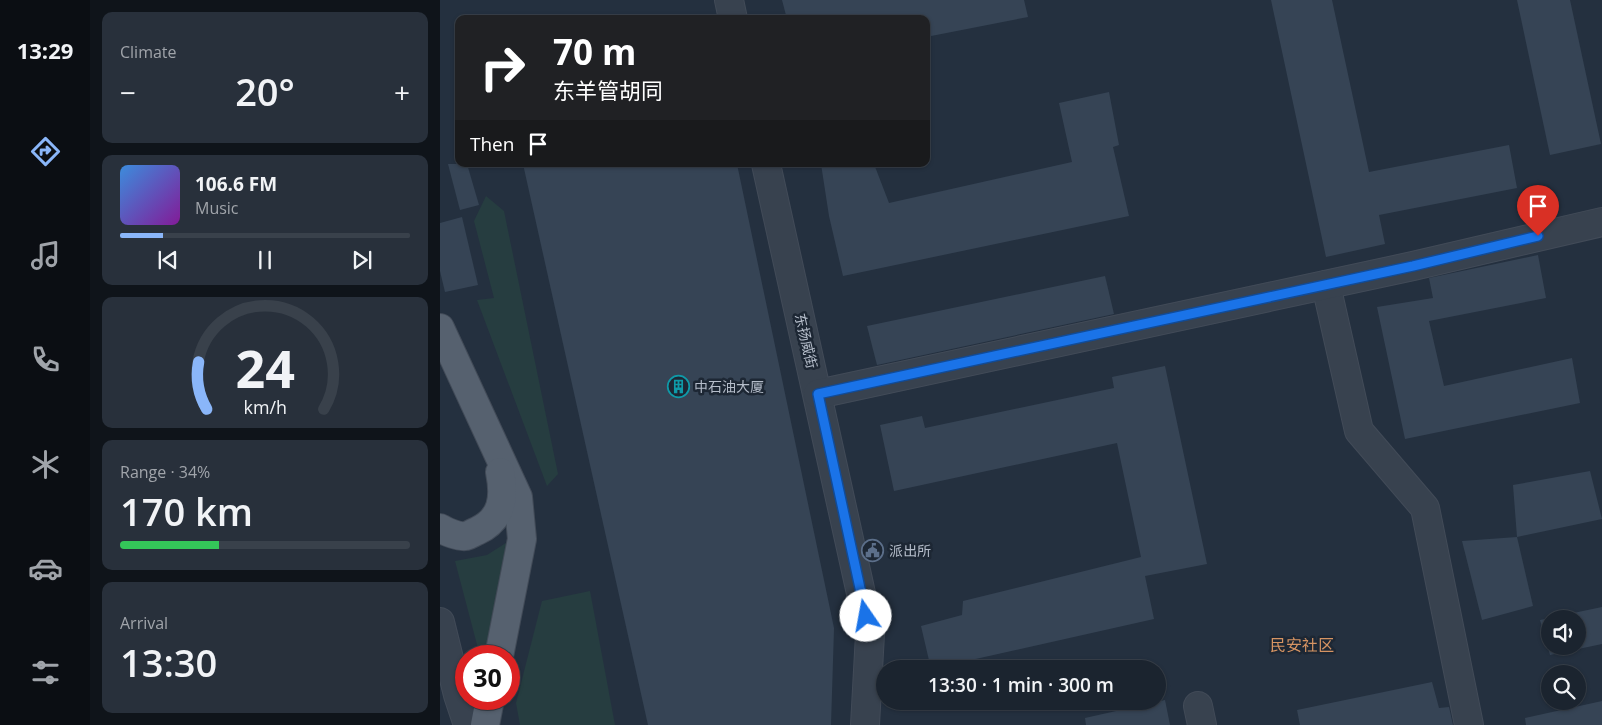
<!DOCTYPE html>
<meta charset="utf-8">
<style>
body{margin:0;font-family:"Open Sans","Noto Sans SC",sans-serif;background:#28303b;color:#f1f3f6;height:100vh;display:flex;flex-direction:column;font-size:19px;white-space:nowrap}
*{box-sizing:border-box;margin:0}
p{font-size:16px;color:#a0a4aa}
.icon{flex:none;width:28px;height:28px;fill:none;stroke:currentColor;stroke-width:2;stroke-linecap:round;stroke-linejoin:round}
.map{position:relative;flex:1;overflow:hidden}
.drawer{display:flex;flex-direction:column;gap:12px;padding:12px;background:#0f141a;width:350px}
.drawer>*{flex:none}
.banner{position:absolute;left:15px;top:15px;width:475px;height:152px;border-radius:10px;box-shadow:0 1px 4px #0004,0 0 0 1px #39414b;background:#202124;color:#fff;overflow:hidden}
.buttons{position:absolute;left:1101px;top:610px;display:grid;gap:10px}
.buttons a{display:grid;place-items:center;width:45px;height:45px;border-radius:50%;background:#1b242f;box-shadow:0 1px 4px #0004,0 0 0 1px #39414b;font-size:25px}
.speed{position:absolute;left:15px;top:645px;display:flex;gap:10px;font-size:25px;font-weight:700;text-align:center}
.speed>*{display:grid;place-content:center;width:65px;height:65px;border-radius:50%;background:#1b242f;box-shadow:0 1px 4px #0004,0 0 0 1px #39414b;line-height:1}
.speed .limit{border:8px solid #d22;background:#fff;color:#111}
.pin{position:absolute;display:grid;place-items:center;width:42px;height:42px;color:#fff;margin:-51px -21px;border-radius:50% 50% 50% 0;rotate:-45deg;box-shadow:0 0 5px #0007}
.pin .icon{rotate:45deg}
.me{position:absolute;width:55px;margin:-28px;rotate:348deg;stroke-linejoin:round;filter:drop-shadow(0 0 4px #0008)}
.turn{display:flex;align-items:center;gap:18px;height:105px;padding:0 15px;font-size:22px}
.turn .icon{width:65px;height:65px;stroke-width:2.5}
.turn b{display:block;font-size:35px;line-height:42px}
.then{display:flex;align-items:center;height:48px;padding:0 15px;background:#0003;gap:10px;font-size:19px}
.big{font-size:38px;font-weight:600;line-height:1.1}
.drawer .tile{flex:1;display:flex;flex-direction:column;justify-content:center;gap:8px;min-width:0;padding:0 18px;border-radius:10px;background:#28303b}
.drawer .dial{align-items:center;gap:0}
.dial svg{height:130px;overflow:visible;fill:none;stroke:#39414b;stroke-width:7;stroke-linecap:round;text-anchor:middle}
.dial text{fill:#f1f3f6;stroke:none}
.song{display:flex;align-items:center;gap:15px}
.cover{width:60px;height:60px;border-radius:8px;background:linear-gradient(135deg,hsl(210 70% 55%),hsl(290 70% 35%))}
.played{height:5px;border-radius:2px;background:linear-gradient(90deg,#8ab6f9 15%,#39414b 15%)}
.keys{display:flex;justify-content:space-around;direction:ltr}
.heat{display:flex;justify-content:space-between;align-items:center;font-size:28px;direction:ltr}
.charge{height:8px;border-radius:4px;background:linear-gradient(90deg,#34c759 34%,#39414b 0)}
.trip{position:absolute;left:436px;top:660px;width:290px;height:50px;border-radius:25px;background:#1b242f;box-shadow:0 1px 4px #0004,0 0 0 1px #39414b;font-weight:600;line-height:50px;text-align:center}
main{display:flex;flex:1;min-height:0}
.tab-bar{display:flex;flex-direction:column;width:90px;justify-content:space-around;align-items:center;background:#0b0e13;color:#a0a4aa}
.tab-bar .icon{width:35px;height:35px}
.tab-bar .current{color:#8ab6f9}
.tab-bar b{font-size:22px;color:#f1f3f6}
.map>svg:first-child{display:block}
</style>
<main>
<nav class="tab-bar">
<b>13:29</b>
<svg class="icon current" aria-label="directions" viewBox="0 0 24 24"><path d="M12 3l9 9-9 9-9-9zM9 14v-3h6M13 9l2 2-2 2"/></svg>
<svg class="icon" aria-label="music" viewBox="0 0 24 24"><path d="M9 18V5l10-2v13"/><circle cx="6" cy="18" r="3"/><circle cx="16" cy="16" r="3"/></svg>
<svg class="icon" aria-label="phone" viewBox="0 0 24 24"><path d="M5 4h4l2 5-3 2q2 4 5 5l2-3 5 2v4C11 20 4 13 5 4z"/></svg>
<svg class="icon" aria-label="climate" viewBox="0 0 24 24"><path d="M12 3v18M4 7l16 10M4 17L20 7"/></svg>
<svg class="icon" aria-label="car" viewBox="0 0 24 24"><path d="M5 17H2v-5l4-1 3-4h7l3 4 3 1v5h-3M9 17h6M6 11h13"/><circle cx="7" cy="17" r="2"/><circle cx="17" cy="17" r="2"/></svg>
<svg class="icon" aria-label="filters" viewBox="0 0 24 24"><path d="M4 7h16M4 17h16"/><circle cx="9" cy="7" r="2"/><circle cx="15" cy="17" r="2"/></svg>
</nav>
<section class="drawer">
<div class="tile"><p>Climate</p>
<div class="heat"><a>−</a><b class="big">20°</b><a>+</a></div>
</div>
<div class="tile">
<div class="song"><i class="cover"></i><div><b>106.6 FM</b><p>Music</p></div></div>
<div class="played"></div>
<div class="keys"><svg class="icon" aria-label="previous" viewBox="0 0 24 24"><path d="M18 5L8 12l10 7zM5 5v14"/></svg><svg class="icon" aria-label="pause" viewBox="0 0 24 24"><path d="M8 5v14M16 5v14"/></svg><svg class="icon" aria-label="next" viewBox="0 0 24 24"><path d="M6 5l10 7-10 7zM19 5v14"/></svg></div>
</div>
<div class="tile dial"><svg viewBox="0 0 100 80">
<path d="M14 69A42 42 0 1 1 86 69"/>
<path d="M14 69A42 42 0 0 1 9 40" stroke="#8ab6f9"/>
<text x="50" y="56" font-size="32" font-weight="700">24</text>
<text x="50" y="72" font-size="11">km/h</text>
</svg></div>
<div class="tile"><p>Range · 34%</p><b class="big">170 km</b><div class="charge"></div></div>
<div class="tile"><p>Arrival</p><b class="big">13:30</b></div>
</section>
<div class="map">
<svg width="1162" height="725" viewBox="0 0 1162 725">
<rect width="100%" height="100%" fill="#24303f"/>
<!-- green -->
<g fill="#263d40">
<polygon points="46,196 64,211 118,474 107,486 37,300 54,298 34,221"/>
<polygon points="69,541 50,656 40,656 15,561 47,555"/>
<polygon points="150,591 175,725 80,725 76,703 102,601"/>
</g>
<!-- building -->
<g fill="#364455" fill-rule="evenodd">
<polygon points="342,0 584,0 588,17 486,37 486,19 347,19"/>
<polygon points="831,0 892,0 929,172 1069,145 1077,188 939,215 945,244 886,257"/>
<polygon points="1077,0 1130,0 1161,144 1110,155"/>
<polygon points="669,92 679,145 673,147 689,216 403,276 389,216 381,164 434,164 449,203 632,162 619,103"/>
<polygon points="8,164 27,164 39,205 20,210"/>
<polygon points="83,164 297,164 394,628 391,725 208,725"/>
<polygon points="22,217 38,285 5,292 0,271 0,223"/>
<polygon points="1098,255 1106,298 989,321 1004,386 1132,358 1140,403 965,439 937,307 993,298 989,278"/>
<polygon points="665,276 674,314 437,365 427,326"/>
<polygon points="725,366 767,564 705,576 714,619 491,669 481,626 522,615 523,601 701,557 677,443 454,491 440,425 482,416 485,428 674,388 672,377"/>
<polygon points="1150,471 1162,519 1077,537 1073,485"/>
<polygon points="1077,537 1093,606 1042,620 1022,541"/>
<path d="M1162,607V644L1110,655L1100,620ZM1110,619H1138V646H1110Z"/>
<polygon points="992,682 999,708 1009,707 1013,725 860,725 857,710"/>
<polygon points="725,700 730,725 646,725 645,718"/>
<polygon points="1162,701 1162,725 1086,725 1085,718"/>
</g>
<g fill="none" stroke-linecap="round" stroke-linejoin="round">
<defs>
<g id="minor">
<polyline points="289,0 293,19"/>
<polyline points="326,164 430,634 425,725"/>
<polyline points="886,285 919,431 985,508 1029,725"/>
<polyline points="378,394 973,266 1162,222"/>
<polyline points="0,622 18,695 28,725"/>
<polyline points="758,706 762,725"/>
</g>
<g id="major">
<polyline points="0,328 78,497 82,539 59,656"/>
<path d="M0,528C6,532 19,537 26,536C30,535 34,532 37,531C63,519 65,497 60,472"/>
<polyline points="45,725 50,699"/>
</g>
</defs>
<!-- minor casing -->
<use href="#minor" stroke="#424b58" stroke-width="30"/>
<!-- major casing -->
<use href="#major" stroke="#424b58" stroke-width="30"/>
<!-- minor -->
<use href="#minor" stroke="#38424f" stroke-width="28"/>
<!-- major -->
<use href="#major" stroke="#56616f" stroke-width="28"/>
</g>
<g fill="none" stroke-linecap="round" stroke-linejoin="round">
<defs>
<polyline id="route" points="426,616 378,394 973,266 1098,236"/>
</defs>
<!-- route casing -->
<use href="#route" stroke="#114b97" stroke-width="12"/>
<!-- route -->
<use href="#route" stroke="#1a73e8" stroke-width="9"/>
</g>
<!-- icons -->
<defs>
<symbol id="building-ring" viewBox="-11 -11 22 22"><circle r="9.5" fill="#1d2734" stroke="#0f9aa8" stroke-width="1.5"/><path d="M-4-6H4V6H1V3H-1V6H-4ZM-2.5-4.3h1.7v1.8h-1.7ZM.8-4.3h1.7v1.8H.8ZM-2.5-1h1.7V.8h-1.7ZM.8-1h1.7V.8H.8Z" fill="#0f9aa8"/></symbol>
<symbol id="civic-ring" viewBox="-11 -11 22 22"><circle r="9.5" fill="#1d2734" stroke="#5c6f8a" stroke-width="1.5"/><path d="M-.6-6.5H3V-4.5H.6V-3L4-1V1h2V6H-6V1h2V-1L-.6-3ZM-1.2 2.5V6h2.4V2.5Z" fill="#5c6f8a"/></symbol>
</defs>
<g fill-rule="evenodd">
<use href="#building-ring" x="226" y="374" width="25" height="25"/>
<use href="#civic-ring" x="420" y="538" width="25" height="25"/>
</g>
<g text-anchor="middle" stroke-width="5" stroke-linejoin="round" paint-order="stroke">
<!-- street labels -->
<g font-size="14" fill="#b5bdca" stroke="#1d2734">
<text transform="translate(366 341) rotate(77)" y="5">东扬威街</text>
</g>
<!-- poi labels -->
<g font-size="14" fill="#b5bdca" stroke="#1d2734" text-anchor="start">
<text x="254" y="392">中石油大厦</text>
<text x="449" y="556">派出所</text>
</g>
<!-- quarter labels -->
<g font-size="16" fill="#d69463" stroke="#1d2734">
<text x="862" y="651">民安社区</text>
</g>
</g>
</svg>
<div class="buttons">
<a><svg class="icon" aria-label="sound" viewBox="0 0 24 24"><path d="M4 9h4l5-4v14l-5-4H4zM17 9q2 3 0 6"/></svg></a>
<a><svg class="icon" aria-label="search" viewBox="0 0 24 24"><circle cx="10" cy="10" r="6"/><path d="M15 15l6 6"/></svg></a>
</div>
<div class="speed"><div class="limit">30</div></div>
<div class="pin" style="left:1098px;top:236px;background:#d93025"><svg class="icon" aria-label="arrive" viewBox="0 0 24 24"><path d="M6 21V4h12l-3 4 3 4H6"/></svg></div>
<svg class="me" style="left:426px;top:616px" viewBox="-20 -20 40 40"><circle r="19" fill="#fff"/><path d="M0-13L10 11 0 6-10 11z" fill="#1a73e8"/></svg>
<div class="trip">13:30 · 1 min · 300 m</div>
<div class="banner">
<div class="turn"><svg class="icon" aria-label="right" viewBox="0 0 24 24"><path d="M7 20v-9h11M14 6l5 5-5 5"/></svg><div><b>70 m</b>东羊管胡同</div></div>
<div class="then">Then<svg class="icon" aria-label="arrive" viewBox="0 0 24 24"><path d="M6 21V4h12l-3 4 3 4H6"/></svg></div>
</div>
</div>
</main>
